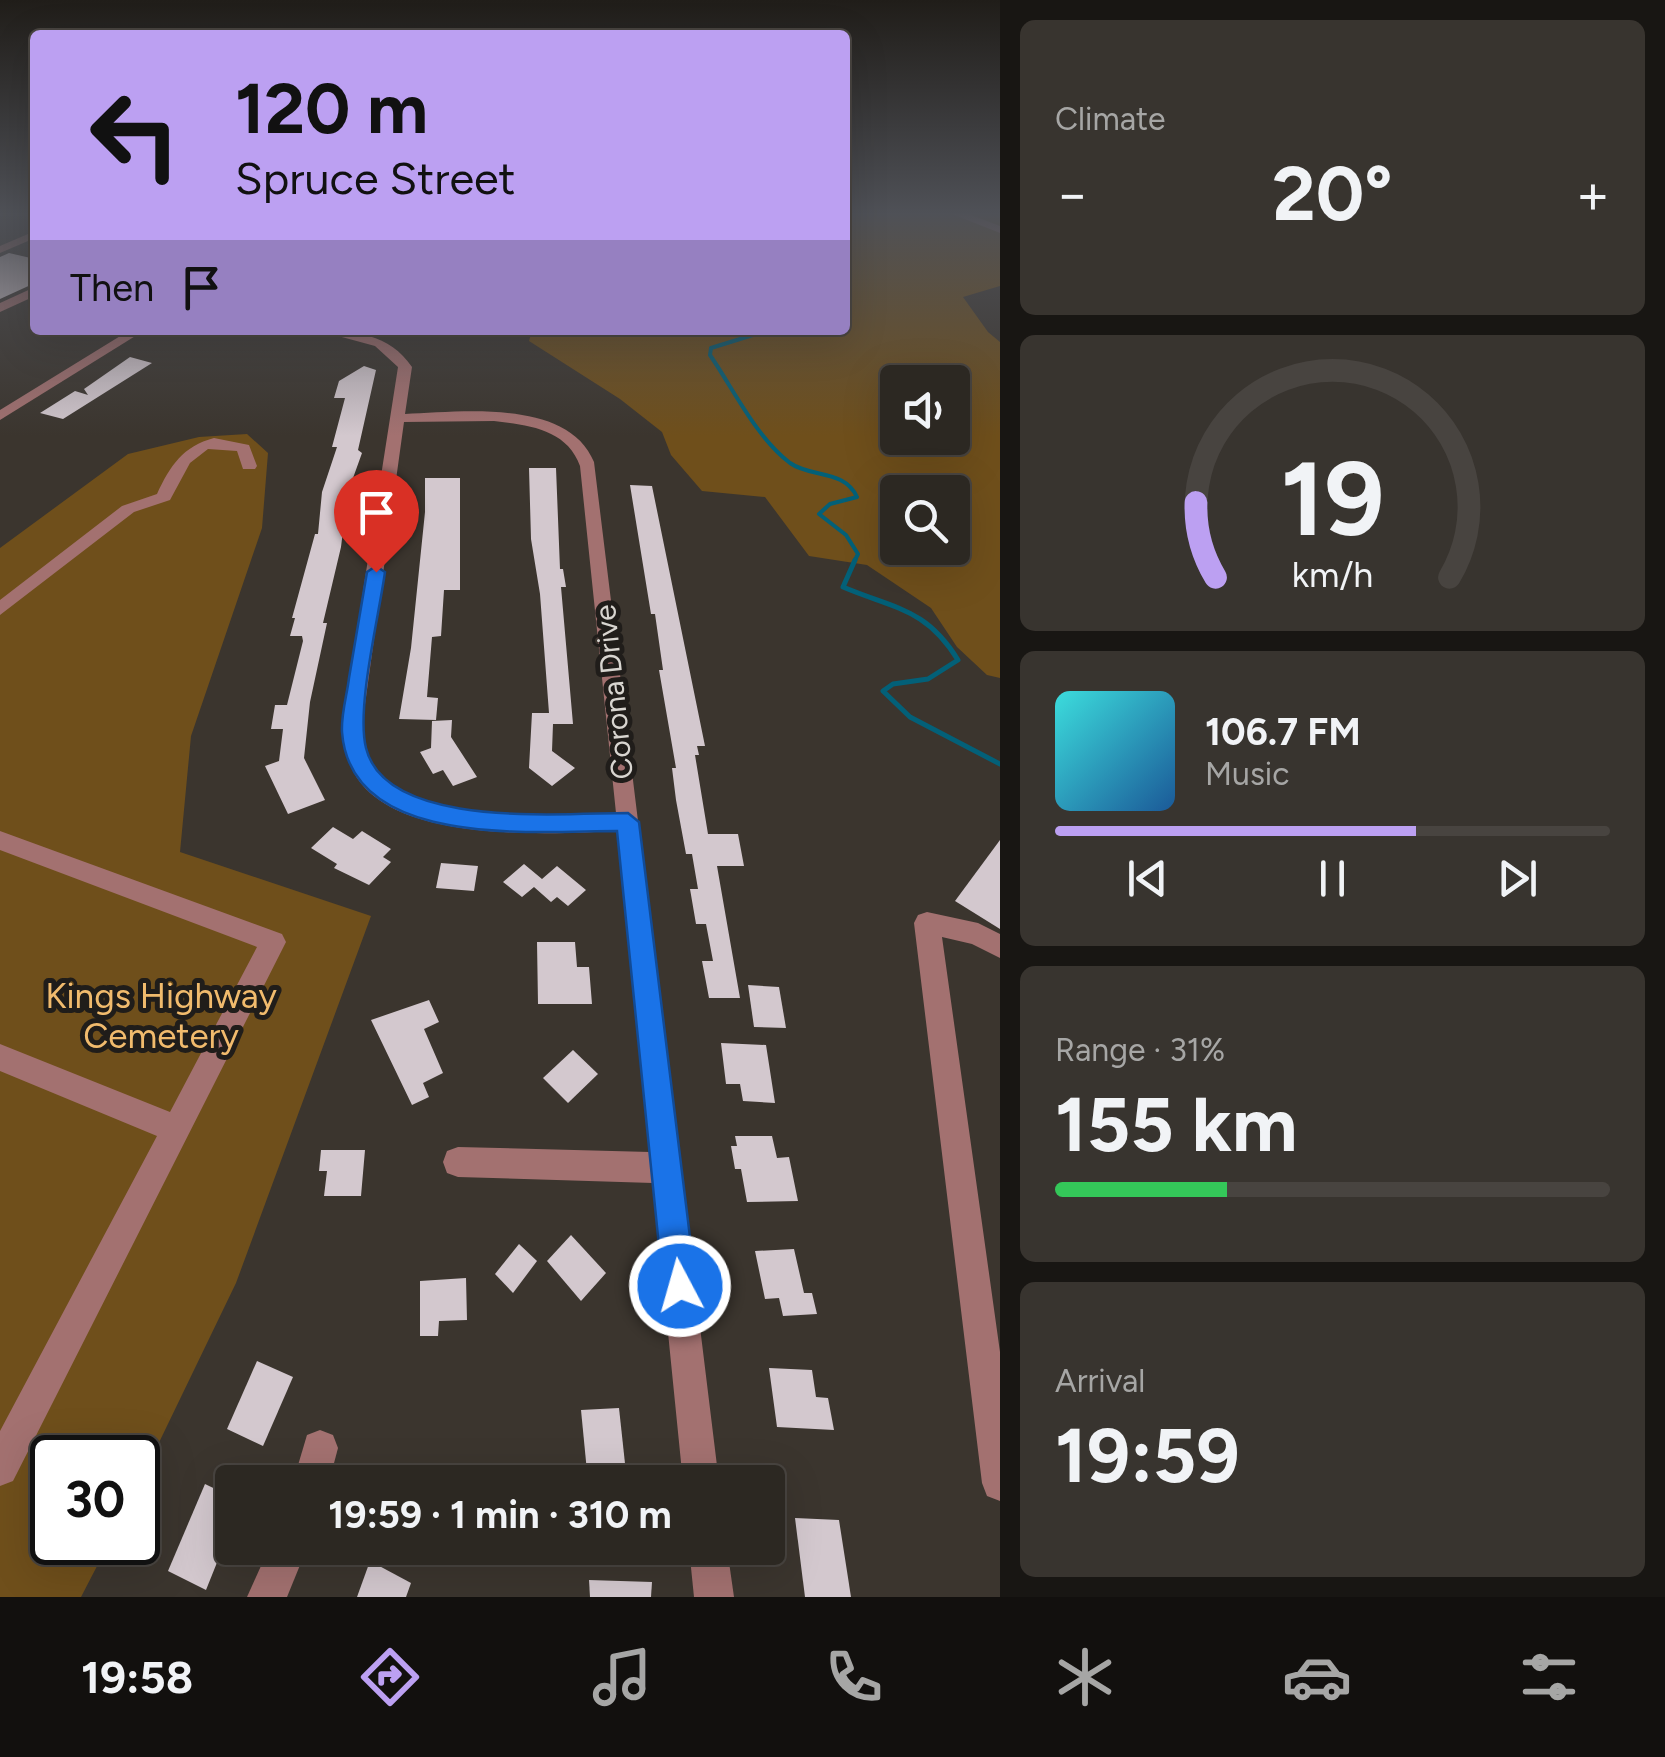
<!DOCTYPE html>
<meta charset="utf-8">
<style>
body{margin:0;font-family:Figtree,sans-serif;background:#38342f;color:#f1f3f6;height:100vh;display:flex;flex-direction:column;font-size:38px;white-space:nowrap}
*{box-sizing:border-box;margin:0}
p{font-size:32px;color:#a6a6a5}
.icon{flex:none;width:55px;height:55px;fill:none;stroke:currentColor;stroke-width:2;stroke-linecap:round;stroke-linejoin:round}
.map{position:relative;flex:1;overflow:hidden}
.side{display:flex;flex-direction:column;gap:20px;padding:20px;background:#181613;width:665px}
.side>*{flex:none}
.guide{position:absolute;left:30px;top:30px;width:820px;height:305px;border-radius:10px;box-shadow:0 10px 40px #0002,0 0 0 2px #484440;background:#bca0f2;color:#111;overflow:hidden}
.tools{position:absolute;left:880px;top:365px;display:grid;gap:20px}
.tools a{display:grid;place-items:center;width:90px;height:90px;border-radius:10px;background:#2c2822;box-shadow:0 10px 40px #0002,0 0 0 2px #484440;font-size:50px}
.speed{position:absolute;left:30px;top:1435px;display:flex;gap:20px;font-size:50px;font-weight:700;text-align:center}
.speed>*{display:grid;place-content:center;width:130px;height:130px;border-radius:50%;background:#2c2822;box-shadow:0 10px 40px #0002,0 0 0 2px #484440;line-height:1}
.speed .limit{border:5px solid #111;border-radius:15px;background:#fff;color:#111}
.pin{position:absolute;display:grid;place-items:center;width:85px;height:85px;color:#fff;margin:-102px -42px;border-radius:50% 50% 50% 0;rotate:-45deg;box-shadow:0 0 10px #0007}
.pin .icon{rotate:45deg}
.me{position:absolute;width:110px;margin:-55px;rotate:354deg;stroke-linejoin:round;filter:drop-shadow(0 0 8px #0008)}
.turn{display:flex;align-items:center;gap:35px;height:210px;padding:0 40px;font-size:45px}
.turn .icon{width:130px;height:130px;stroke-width:2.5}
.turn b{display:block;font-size:70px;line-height:85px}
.then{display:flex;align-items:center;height:95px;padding:0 40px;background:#0003;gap:20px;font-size:38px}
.big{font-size:75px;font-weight:700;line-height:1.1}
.side .tile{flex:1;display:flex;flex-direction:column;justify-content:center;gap:15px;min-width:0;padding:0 35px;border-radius:15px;background:#38342f}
.side .dial{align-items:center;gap:0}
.dial svg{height:260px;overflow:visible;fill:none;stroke:#484440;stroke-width:7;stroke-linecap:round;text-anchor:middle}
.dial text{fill:#f1f3f6;stroke:none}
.song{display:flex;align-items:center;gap:30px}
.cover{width:120px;height:120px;border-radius:15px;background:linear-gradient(135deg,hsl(180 70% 55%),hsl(210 70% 35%))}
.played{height:10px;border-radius:5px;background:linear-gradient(90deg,#bca0f2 65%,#484440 65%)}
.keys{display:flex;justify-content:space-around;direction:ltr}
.heat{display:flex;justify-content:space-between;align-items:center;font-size:55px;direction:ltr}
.charge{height:15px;border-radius:8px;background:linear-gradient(90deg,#34c759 31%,#484440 0)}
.trip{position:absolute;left:215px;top:1465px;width:570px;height:100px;border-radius:10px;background:#2c2822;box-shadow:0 10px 40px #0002,0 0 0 2px #484440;font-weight:700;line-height:100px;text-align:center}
.tabs{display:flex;height:160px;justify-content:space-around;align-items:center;background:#12100e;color:#a6a6a5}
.tabs .icon{width:70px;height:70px}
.tabs .on{color:#bca0f2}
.tabs b{font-size:45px;color:#f1f3f6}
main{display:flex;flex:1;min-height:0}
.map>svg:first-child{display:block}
</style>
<main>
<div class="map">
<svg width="1000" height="1597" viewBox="0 0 1000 1597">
<rect width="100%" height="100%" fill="#3b352e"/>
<!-- green -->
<g fill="#6f4f1b" fill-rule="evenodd">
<path d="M845,212L1000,215V286L963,297L988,332L1000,342V678L987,675L957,647L931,608L867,565L809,556L765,497L702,491L671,455L662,432L620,399L529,341L532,330H845ZM898,382H952V438H898ZM898,492H952V548H898Z"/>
<polygon points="247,434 268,453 262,528 191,736 180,852 371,916 236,1283 138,1486 138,1458 52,1458 52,1542 109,1543 81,1597 0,1597 0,548 128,454 199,437"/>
</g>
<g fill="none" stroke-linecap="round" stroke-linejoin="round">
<!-- stream-far1 -->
<path stroke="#036078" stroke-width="4" d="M769,330L711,348L710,355C734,390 756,437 790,463C811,478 844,469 857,497L830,504L819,514L846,535L858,554L854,562"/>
<!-- stream -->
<path stroke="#036078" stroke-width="5" d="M855,560L843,587C895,609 926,608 958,660L928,679L893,684L883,691L910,717L1000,764"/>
</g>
<!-- building -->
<g fill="#d3c8ce">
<polygon points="9,253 35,259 35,283 0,299 0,257"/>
<polygon points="130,357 152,363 63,419 40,413 75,391 88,395 84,389"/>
<polygon points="364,366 376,370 358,450 362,453 348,492 341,547 323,623 327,623 310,702 304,758 325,800 288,814 265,766 279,761 283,729 271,729 275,705 287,705 303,641 302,636 290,636 295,618 292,618 315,534 318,534 322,492 337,447 332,447 345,398 334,398 339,381"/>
<polygon points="529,468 556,468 560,569 563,569 566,587 561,587 573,724 553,724 552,751 575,768 552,786 529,768 532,713 549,713 540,594 531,539"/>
<polygon points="425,478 460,478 460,590 444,590 441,636 432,637 427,697 438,698 436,720 399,719 411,648 425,512"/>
<polygon points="630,485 652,486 705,746 697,746 699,755 695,755 708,834 738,834 744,866 717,866 740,998 709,998 702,961 713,961 706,924 696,924 690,889 698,889 692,854 686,854 676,800 672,768 676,768 659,670 663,670 655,614 651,614"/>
<polygon points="452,720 451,737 477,777 453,786 443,770 433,774 420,752 431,748 432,721"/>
<polygon points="333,827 353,839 362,831 391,849 383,857 391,862 369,885 334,868 337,864 311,848"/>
<polygon points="1000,840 1000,929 955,901"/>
<polygon points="441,863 478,866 474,891 436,888"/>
<polygon points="524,864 542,879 557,866 586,890 568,906 557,897 551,902 534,887 522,897 503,882"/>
<polygon points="537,942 575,942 577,967 589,967 592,1004 538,1004"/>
<polygon points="748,985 779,987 786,1028 754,1027"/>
<polygon points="429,1000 439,1022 424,1029 443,1073 423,1083 429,1097 412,1105 371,1020"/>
<polygon points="721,1043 766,1045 775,1103 743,1101 740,1084 726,1084"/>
<polygon points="573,1050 598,1074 568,1103 543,1078"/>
<polygon points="735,1136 772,1136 777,1158 789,1157 798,1201 747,1202 741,1169 735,1169 731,1146 737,1146"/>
<polygon points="321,1150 365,1150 361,1196 324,1196 327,1171 319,1171"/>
<polygon points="571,1235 606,1273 581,1301 547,1261"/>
<polygon points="519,1244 537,1261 513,1293 495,1274"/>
<polygon points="794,1249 804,1293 812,1293 817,1314 783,1316 779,1298 765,1299 755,1251"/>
<polygon points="466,1278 467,1320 439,1321 438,1336 420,1336 420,1281"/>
<polygon points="257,1361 293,1377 263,1446 227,1429"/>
<polygon points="769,1368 812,1370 816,1397 828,1398 834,1430 777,1427"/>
<polygon points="619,1408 627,1482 588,1482 581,1410"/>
<polygon points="205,1484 232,1497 232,1525 206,1590 168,1571"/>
<polygon points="795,1518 839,1520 851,1597 805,1597"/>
<polygon points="370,1561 411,1583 406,1597 357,1597"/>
<polygon points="589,1580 652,1582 651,1597 590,1597"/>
</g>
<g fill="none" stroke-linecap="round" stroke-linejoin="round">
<!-- minor -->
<g fill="#a37170" fill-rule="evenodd">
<polygon points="947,212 963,212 1000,226 1000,233"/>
<polygon points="35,231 35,238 0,253 0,246"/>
<polygon points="35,287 35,296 0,312 0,303"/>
<polygon points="130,330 145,330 0,420 0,410"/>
<path d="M316,330C353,330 390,334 412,367L405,414C461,412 568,398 594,462L719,1482H683L653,1183L458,1177L447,1173L443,1162L447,1151L458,1147L650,1152L618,831C549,834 380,845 350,764C345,753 344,738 342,726L398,367L375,346ZM494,421C528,425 567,429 580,466L616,813C549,815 414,829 373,764C366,754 365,738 362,726L404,422Z"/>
<path d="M214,438L249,445L257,466L255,469H243L237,451L208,449L190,463L170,500L134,512L0,615V600L122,506L157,494C170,466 183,446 214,438Z"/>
<polygon points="0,831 282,934 286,942 13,1481 0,1486 0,1431 157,1136 0,1071 0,1044 170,1112 257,947 0,850"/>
<polygon points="927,912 978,923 1000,934 1000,958 972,944 942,937 1000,1352 1000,1501 987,1496 982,1483 914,923 918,915"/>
<polygon points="320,1430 333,1435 338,1448 329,1482 293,1482 307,1435"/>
<polygon points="269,1548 307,1548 287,1597 247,1597"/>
<polygon points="689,1548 727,1548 734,1597 694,1597"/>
</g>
</g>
<!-- sky -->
<linearGradient id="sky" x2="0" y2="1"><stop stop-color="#201d19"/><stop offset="0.49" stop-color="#4f5157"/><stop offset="1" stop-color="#4f5157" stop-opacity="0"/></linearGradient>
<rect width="1000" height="436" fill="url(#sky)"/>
<!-- route -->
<path fill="#1a73e8" stroke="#114b97" stroke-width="2.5" d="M376,566L385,572C379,616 356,708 366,748C386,830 564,813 628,813L639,822L696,1286L691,1297L680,1302L668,1297L663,1286L617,831C535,831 351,850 342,732C341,714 347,695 349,678C355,643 361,607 367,572Z"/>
<g text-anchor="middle" stroke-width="10" stroke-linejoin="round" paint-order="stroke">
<!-- street labels -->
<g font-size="30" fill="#d8d5d0" stroke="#201d1a">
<text transform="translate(614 692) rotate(-96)" y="10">Corona Drive</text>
</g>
<!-- near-park labels -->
<g font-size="35" fill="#f1bb6d" stroke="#201d1a">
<text x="161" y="1008">Kings Highway<tspan x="161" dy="40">Cemetery</tspan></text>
</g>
</g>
</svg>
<div class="tools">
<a><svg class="icon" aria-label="sound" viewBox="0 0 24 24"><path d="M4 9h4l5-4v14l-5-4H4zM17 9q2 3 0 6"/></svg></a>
<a><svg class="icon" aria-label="search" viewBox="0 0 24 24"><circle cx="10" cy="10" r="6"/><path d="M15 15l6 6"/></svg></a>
</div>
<div class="speed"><div class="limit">30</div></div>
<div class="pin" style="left:376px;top:572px;background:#d93025"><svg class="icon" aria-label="arrive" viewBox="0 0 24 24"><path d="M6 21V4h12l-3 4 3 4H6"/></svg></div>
<svg class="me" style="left:680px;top:1286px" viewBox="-20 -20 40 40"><circle r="17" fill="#1a73e8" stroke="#fff" stroke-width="3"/><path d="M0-11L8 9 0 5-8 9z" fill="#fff"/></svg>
<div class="trip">19:59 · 1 min · 310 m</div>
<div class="guide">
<div class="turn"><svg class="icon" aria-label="left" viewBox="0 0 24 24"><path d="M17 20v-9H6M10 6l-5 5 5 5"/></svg><div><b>120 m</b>Spruce Street</div></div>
<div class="then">Then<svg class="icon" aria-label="arrive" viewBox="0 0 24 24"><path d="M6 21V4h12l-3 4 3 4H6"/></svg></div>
</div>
</div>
<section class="side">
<div class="tile"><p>Climate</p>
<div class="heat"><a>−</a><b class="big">20°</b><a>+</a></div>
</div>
<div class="tile dial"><svg viewBox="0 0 100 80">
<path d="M14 69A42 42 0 1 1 86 69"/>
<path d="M14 69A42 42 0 0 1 8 46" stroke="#bca0f2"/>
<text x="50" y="56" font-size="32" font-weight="700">19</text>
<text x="50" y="72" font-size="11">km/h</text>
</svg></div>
<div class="tile">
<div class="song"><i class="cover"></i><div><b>106.7 FM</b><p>Music</p></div></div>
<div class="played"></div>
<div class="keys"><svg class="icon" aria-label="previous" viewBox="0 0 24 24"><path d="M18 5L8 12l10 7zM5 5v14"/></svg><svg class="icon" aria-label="pause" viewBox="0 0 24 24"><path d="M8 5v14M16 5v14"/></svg><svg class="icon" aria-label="next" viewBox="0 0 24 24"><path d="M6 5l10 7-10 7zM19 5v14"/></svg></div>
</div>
<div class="tile"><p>Range · 31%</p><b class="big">155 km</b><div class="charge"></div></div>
<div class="tile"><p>Arrival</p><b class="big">19:59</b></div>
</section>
</main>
<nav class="tabs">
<b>19:58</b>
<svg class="icon on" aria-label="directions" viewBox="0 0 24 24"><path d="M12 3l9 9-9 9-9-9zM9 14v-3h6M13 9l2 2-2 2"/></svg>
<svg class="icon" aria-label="music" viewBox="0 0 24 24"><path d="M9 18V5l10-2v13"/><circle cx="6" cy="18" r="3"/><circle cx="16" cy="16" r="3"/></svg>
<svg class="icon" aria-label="phone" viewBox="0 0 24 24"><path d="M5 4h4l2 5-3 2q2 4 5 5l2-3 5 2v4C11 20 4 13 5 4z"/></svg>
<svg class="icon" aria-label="climate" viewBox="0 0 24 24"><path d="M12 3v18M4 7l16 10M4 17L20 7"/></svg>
<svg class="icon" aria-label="car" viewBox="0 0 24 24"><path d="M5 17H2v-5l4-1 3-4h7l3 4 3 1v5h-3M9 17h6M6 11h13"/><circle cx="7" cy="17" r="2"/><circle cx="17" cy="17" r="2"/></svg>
<svg class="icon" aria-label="filters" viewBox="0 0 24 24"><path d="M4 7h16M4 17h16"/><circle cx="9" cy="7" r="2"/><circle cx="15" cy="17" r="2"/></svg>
</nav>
